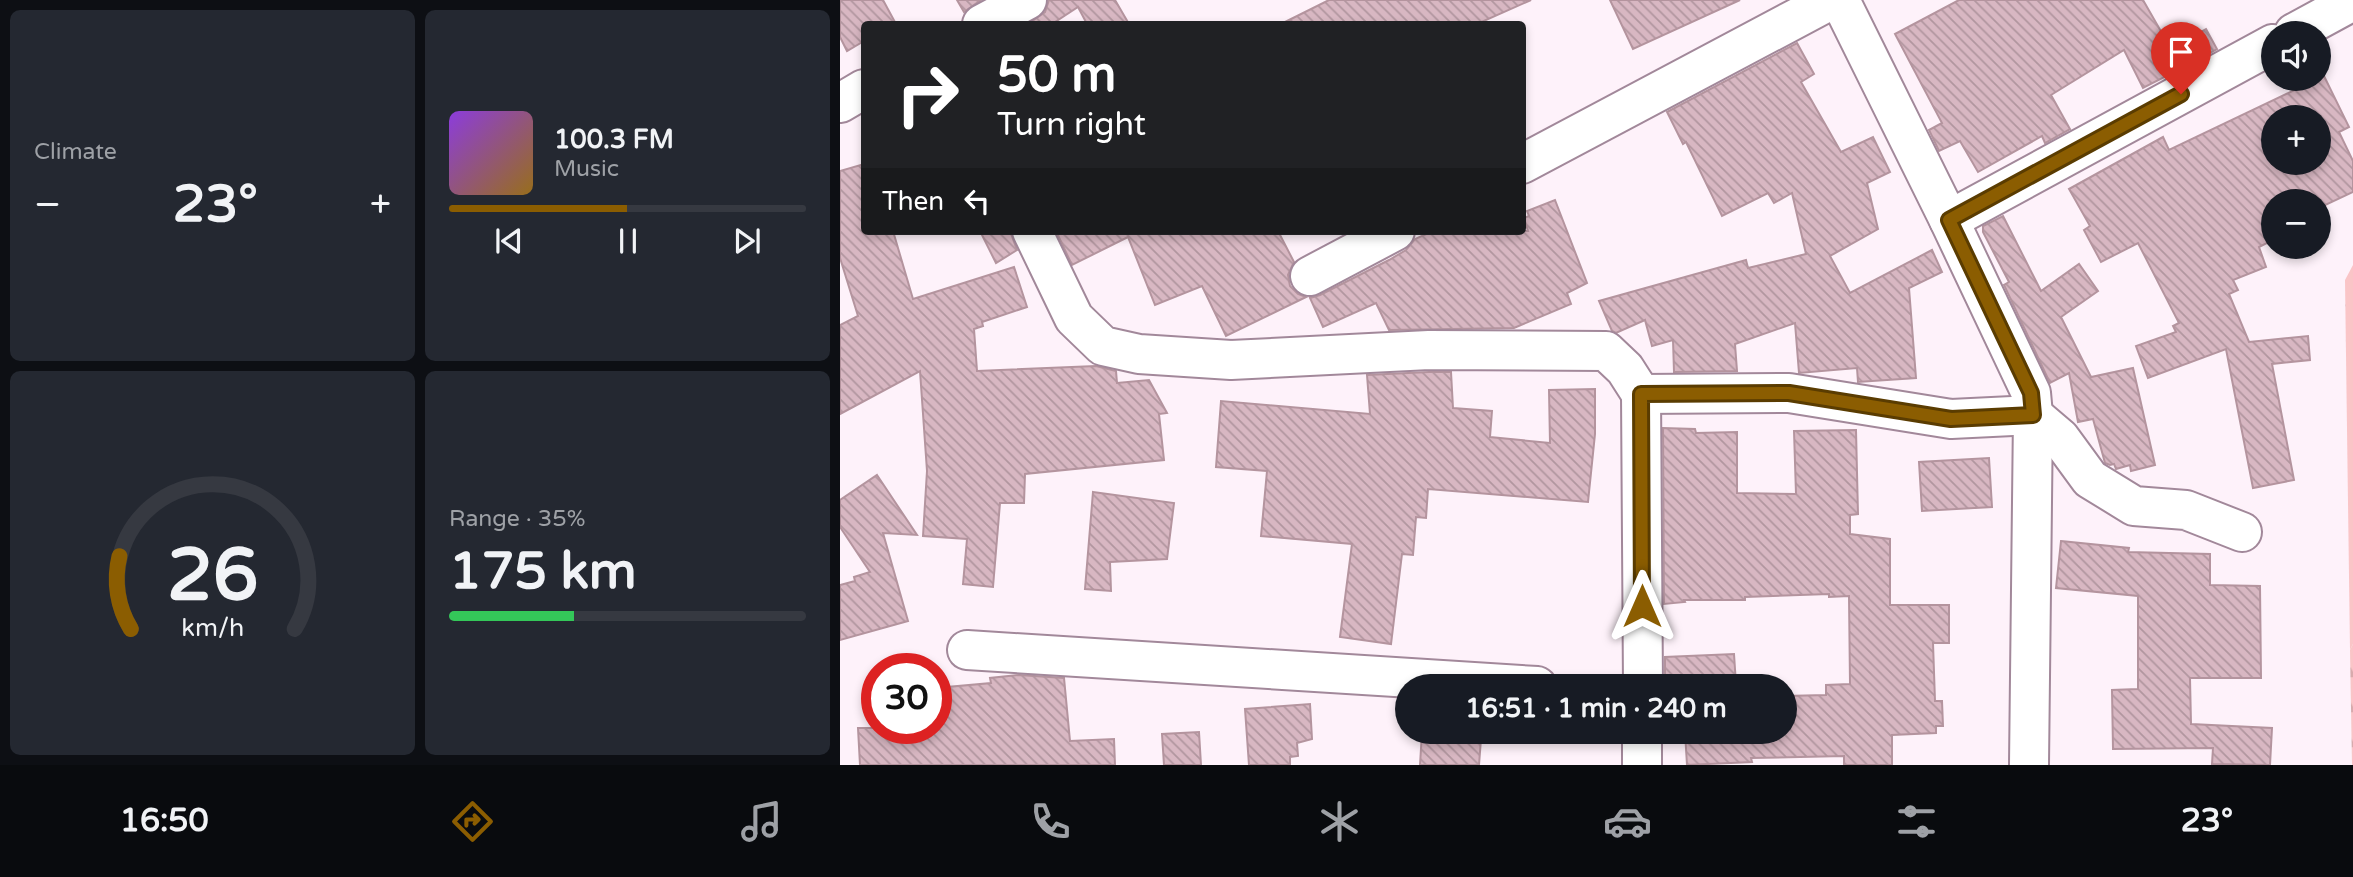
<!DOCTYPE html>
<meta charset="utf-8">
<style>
body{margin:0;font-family:"Varela Round",sans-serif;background:#242831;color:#f1f3f6;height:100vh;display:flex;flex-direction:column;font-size:26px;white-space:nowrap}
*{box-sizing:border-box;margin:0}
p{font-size:23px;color:#9ea1a6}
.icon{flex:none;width:38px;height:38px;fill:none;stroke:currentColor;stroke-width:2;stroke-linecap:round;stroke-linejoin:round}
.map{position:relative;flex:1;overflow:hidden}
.sheet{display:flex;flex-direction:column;gap:10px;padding:10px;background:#0d0f14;width:840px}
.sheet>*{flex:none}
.banner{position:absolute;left:21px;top:21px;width:665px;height:214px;border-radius:7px;box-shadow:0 4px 10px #0003;background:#202124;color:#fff;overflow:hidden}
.fabs{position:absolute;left:1421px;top:21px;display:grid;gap:14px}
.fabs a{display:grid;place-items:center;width:70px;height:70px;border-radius:50%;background:#171b24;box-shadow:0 4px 10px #0003;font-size:35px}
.speed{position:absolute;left:21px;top:653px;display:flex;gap:14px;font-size:35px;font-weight:700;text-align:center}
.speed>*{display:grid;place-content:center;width:91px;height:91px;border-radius:50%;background:#171b24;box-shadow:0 4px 10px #0003;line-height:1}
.speed .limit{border:10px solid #d22;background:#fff;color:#111}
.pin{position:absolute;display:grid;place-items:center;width:60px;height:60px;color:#fff;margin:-72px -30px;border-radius:50% 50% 50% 0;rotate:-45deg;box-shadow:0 0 7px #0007}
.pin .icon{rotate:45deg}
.me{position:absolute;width:77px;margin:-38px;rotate:0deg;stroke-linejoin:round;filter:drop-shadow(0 0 5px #0008)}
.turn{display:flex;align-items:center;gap:24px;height:147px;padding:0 21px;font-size:32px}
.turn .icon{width:91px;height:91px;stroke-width:2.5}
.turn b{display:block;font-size:49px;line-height:60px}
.then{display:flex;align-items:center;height:66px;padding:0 21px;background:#0003;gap:14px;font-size:26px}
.big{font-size:52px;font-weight:800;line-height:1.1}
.sheet .widget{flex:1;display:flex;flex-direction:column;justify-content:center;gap:10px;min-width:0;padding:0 24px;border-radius:10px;background:#242831}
.sheet .dial{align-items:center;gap:0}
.dial svg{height:182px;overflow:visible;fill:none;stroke:#363941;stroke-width:7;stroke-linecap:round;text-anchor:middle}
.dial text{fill:#f1f3f6;stroke:none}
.song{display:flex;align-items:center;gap:21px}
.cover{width:84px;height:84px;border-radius:10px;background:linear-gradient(135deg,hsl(270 70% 55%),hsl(40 70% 35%))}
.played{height:7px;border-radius:4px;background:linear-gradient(90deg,#8b5d01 50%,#363941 50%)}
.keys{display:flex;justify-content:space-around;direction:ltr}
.heat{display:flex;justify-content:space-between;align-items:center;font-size:38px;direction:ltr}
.charge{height:10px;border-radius:5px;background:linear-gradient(90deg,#34c759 35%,#363941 0)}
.sheet .tiles{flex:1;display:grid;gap:10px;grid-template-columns:repeat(2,1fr)}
.trip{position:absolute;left:555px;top:674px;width:402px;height:70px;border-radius:35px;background:#171b24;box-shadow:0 4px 10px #0003;font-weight:800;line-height:70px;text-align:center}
.tab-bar{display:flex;height:112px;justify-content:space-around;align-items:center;background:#090b0e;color:#9ea1a6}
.tab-bar .icon{width:49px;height:49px}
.tab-bar .selected{color:#8b5d01}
.tab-bar b{font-size:32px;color:#f1f3f6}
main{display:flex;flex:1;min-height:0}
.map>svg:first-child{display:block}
</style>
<main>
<section class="sheet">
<div class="tiles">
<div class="widget"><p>Climate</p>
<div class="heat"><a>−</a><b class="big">23°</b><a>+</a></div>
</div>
<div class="widget">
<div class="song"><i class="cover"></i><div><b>100.3 FM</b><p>Music</p></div></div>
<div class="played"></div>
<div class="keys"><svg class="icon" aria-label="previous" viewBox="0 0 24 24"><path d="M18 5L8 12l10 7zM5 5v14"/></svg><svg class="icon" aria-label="pause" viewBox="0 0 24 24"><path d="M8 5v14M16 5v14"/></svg><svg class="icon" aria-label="next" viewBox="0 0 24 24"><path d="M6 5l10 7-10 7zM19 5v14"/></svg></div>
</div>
<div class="widget dial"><svg viewBox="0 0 100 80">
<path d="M14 69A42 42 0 1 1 86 69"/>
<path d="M14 69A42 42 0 0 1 9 37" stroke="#8b5d01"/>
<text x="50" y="56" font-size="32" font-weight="700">26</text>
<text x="50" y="72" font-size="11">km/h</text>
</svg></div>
<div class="widget"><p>Range · 35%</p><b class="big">175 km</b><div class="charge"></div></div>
</div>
</section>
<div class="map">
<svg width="1513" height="765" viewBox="0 0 1513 765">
<defs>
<pattern id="grass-tufts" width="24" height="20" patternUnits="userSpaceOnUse" patternTransform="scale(1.75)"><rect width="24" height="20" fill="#fac5c7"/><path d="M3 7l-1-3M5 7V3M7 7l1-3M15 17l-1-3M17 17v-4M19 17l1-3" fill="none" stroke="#d8aaac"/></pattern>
<pattern id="forest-firs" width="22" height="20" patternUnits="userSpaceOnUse" patternTransform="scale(1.75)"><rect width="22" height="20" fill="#fac5c7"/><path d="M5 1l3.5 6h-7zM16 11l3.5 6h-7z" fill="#d8aaac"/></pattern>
<pattern id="building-back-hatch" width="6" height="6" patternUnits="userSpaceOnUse" patternTransform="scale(1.75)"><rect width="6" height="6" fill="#d8b7c2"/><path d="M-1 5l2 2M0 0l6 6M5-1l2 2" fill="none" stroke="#b1969f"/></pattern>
</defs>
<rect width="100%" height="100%" fill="#fef2fa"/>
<!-- grass -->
<polygon fill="url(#grass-tufts)" points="1513,265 1513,644 1510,650 1505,280"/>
<!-- forest -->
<polygon fill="url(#forest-firs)" points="1513,644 1513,765 1512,765 1510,650"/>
<!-- building -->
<g fill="url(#building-back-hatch)" stroke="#b4949e" stroke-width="2" fill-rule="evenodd">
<polygon points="0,0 43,0 56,24 24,24 24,41 7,51 0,37"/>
<polygon points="117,0 141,0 124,12"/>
<polygon points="209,0 275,0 289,24 247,24 238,7 212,24 188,24 205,12"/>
<polygon points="489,0 691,0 637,24 441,24"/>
<polygon points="770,0 900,0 793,49"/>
<polygon points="1119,0 1303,0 1342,68 1303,88 1284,50 1211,95 1230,129 1205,143 1202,136 1138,172 1120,141 1099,151 1089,130 1102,123 1055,34"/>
<polygon points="1366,29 1377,49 1343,68 1333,47"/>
<polygon points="957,43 974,74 961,82 1001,152 1033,137 1050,172 1027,183 1038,229 990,256 1010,293 1092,250 1102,272 1069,288 1076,378 1018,382 1017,368 959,373 955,323 895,344 897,371 834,372 833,340 812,346 805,320 776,333 772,331 759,301 906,260 908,268 966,254 952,193 934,203 928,193 882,216 846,142 843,144 827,112"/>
<path d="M1484,76L1509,127L1499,132L1513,161V192L1479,208V201H1433V240L1419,247L1426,267L1393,280L1398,290L1389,294L1409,342L1468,336L1470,360L1432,364L1454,480L1413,488L1386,349L1308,378L1296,346L1336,332L1333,326L1339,323L1298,243L1261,262L1244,230L1250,226L1229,189L1323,137L1329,150ZM1433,117H1479V163H1433Z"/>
<polygon points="24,164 24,231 53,231 73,299 174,267 187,307 142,322 143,326 134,329 137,371 256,366 276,371 277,383 309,380 327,413 319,414 324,460 185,474 184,503 160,503 153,587 123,584 127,539 83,536 87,471 80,371 0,414 0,325 18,316 0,258 0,171"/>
<polygon points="715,200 747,283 727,293 731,304 674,328 549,330 536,303 483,327 470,298 480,295 549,260 566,250 575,239 593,231 688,231 684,218 689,216 687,211"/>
<polygon points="1163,216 1201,291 1239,264 1258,291 1221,317 1251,377 1293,368 1315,465 1291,471 1290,465 1276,469 1274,464 1270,465 1265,463 1253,419 1238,422 1229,373 1210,383 1164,285 1169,282 1143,232 1143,226"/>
<polygon points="140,231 170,231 177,250 156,263"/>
<polygon points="216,231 438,231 454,262 448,275 450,286 458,294 466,297 386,336 362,286 315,305 288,237 232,265"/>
<polygon points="589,372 611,372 613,408 652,411 650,437 710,443 709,390 755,389 755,434 748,502 588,489 586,518 576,517 573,555 562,554 551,644 500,637 512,544 421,536 427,471 376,467 381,401 530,414 527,375"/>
<polygon points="823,428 855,429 856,433 897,432 897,493 956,494 954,431 1016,430 1018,514 1010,515 1010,534 1050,539 1050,605 1109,605 1109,643 1093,643 1095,701 1102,701 1103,726 1096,726 1096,733 1052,735 1052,765 1004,765 1004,756 911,758 912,762 847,765 845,732 945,732 945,696 986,695 986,685 1010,684 1009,596 989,597 989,594 905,597 905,600 844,600 845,602 824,604"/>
<polygon points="1149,458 1152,507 1082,511 1079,462"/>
<polygon points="37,475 77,535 43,533 68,621 0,640 0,585 15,581 14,577 30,572 0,527 0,500"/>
<polygon points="253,492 334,503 327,559 270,562 271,591 245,589"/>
<polygon points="1221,541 1289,548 1288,552 1370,554 1370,585 1420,586 1421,678 1350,678 1351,724 1432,728 1430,765 1372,764 1373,748 1273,749 1272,690 1298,689 1298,596 1216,588"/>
<polygon points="894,654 896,684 825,686 825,657"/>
<polygon points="179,675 224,678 230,741 274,739 275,765 20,765 18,728 96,728 96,688 151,683 150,678"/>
<polygon points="470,704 472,739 457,743 458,756 450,757 450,765 409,765 405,709"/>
<polygon points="359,732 361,765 324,765 322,734"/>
<polygon points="582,732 632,732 632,738 641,739 639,765 580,765"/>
</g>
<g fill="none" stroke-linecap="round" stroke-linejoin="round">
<defs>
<g id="minor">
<polyline points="1000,0 1109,220 1191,393 1193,415 1189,765"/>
<polyline points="142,24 187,0"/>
<polyline points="1454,33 1513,1"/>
<polyline points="0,103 24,89"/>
<polyline points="682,164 991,0"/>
<polyline points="1109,220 1433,44"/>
<polyline points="192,231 234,318 263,346 299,354 391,360 589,350 766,351 785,369 801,394 949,393 1111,419 1193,415 1220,438 1250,479 1294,506 1346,510 1402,532"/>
<polyline points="470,276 555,231"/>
<polyline points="801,394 803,686"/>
<polyline points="127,650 697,686"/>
<polyline points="802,765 802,732"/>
</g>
</defs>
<!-- minor casing -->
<use href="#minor" stroke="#a2889a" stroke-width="42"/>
<!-- minor -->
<use href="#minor" stroke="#fff" stroke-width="38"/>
</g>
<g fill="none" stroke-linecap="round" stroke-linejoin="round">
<defs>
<polyline id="route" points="802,606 801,394 949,393 1111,419 1193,415 1191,393 1109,220 1341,94"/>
</defs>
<!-- route casing -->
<use href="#route" stroke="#5a3c01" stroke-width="18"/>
<!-- route -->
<use href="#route" stroke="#8b5d01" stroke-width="12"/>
</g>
</svg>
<div class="fabs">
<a><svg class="icon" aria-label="sound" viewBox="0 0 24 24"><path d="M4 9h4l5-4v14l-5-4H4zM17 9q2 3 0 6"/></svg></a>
<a>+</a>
<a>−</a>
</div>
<div class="speed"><div class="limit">30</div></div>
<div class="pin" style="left:1341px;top:94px;background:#d93025"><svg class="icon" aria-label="arrive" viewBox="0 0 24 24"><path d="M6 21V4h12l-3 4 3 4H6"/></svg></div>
<svg class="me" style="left:802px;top:606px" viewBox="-20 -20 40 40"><path d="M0-17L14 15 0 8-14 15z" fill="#8b5d01" stroke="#fff" stroke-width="4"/></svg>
<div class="trip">16:51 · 1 min · 240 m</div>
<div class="banner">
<div class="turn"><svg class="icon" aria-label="right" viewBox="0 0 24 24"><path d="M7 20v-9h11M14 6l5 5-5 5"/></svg><div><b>50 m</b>Turn right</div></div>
<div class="then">Then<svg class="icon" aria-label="left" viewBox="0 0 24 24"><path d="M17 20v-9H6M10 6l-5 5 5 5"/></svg></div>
</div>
</div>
</main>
<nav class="tab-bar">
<b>16:50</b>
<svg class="icon selected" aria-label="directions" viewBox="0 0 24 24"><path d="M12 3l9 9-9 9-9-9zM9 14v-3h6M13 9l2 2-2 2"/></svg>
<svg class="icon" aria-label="music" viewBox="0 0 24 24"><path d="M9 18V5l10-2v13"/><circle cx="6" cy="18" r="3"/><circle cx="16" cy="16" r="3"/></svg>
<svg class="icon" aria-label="phone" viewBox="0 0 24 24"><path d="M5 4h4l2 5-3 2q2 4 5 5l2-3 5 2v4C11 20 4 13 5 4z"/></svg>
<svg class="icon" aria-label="climate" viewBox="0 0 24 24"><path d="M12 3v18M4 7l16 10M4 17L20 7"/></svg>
<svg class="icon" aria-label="car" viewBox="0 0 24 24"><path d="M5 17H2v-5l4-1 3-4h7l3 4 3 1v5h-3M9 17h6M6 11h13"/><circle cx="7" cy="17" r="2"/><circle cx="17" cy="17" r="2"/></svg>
<svg class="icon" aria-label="filters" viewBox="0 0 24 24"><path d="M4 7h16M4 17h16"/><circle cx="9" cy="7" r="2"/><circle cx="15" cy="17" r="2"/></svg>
<b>23°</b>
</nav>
